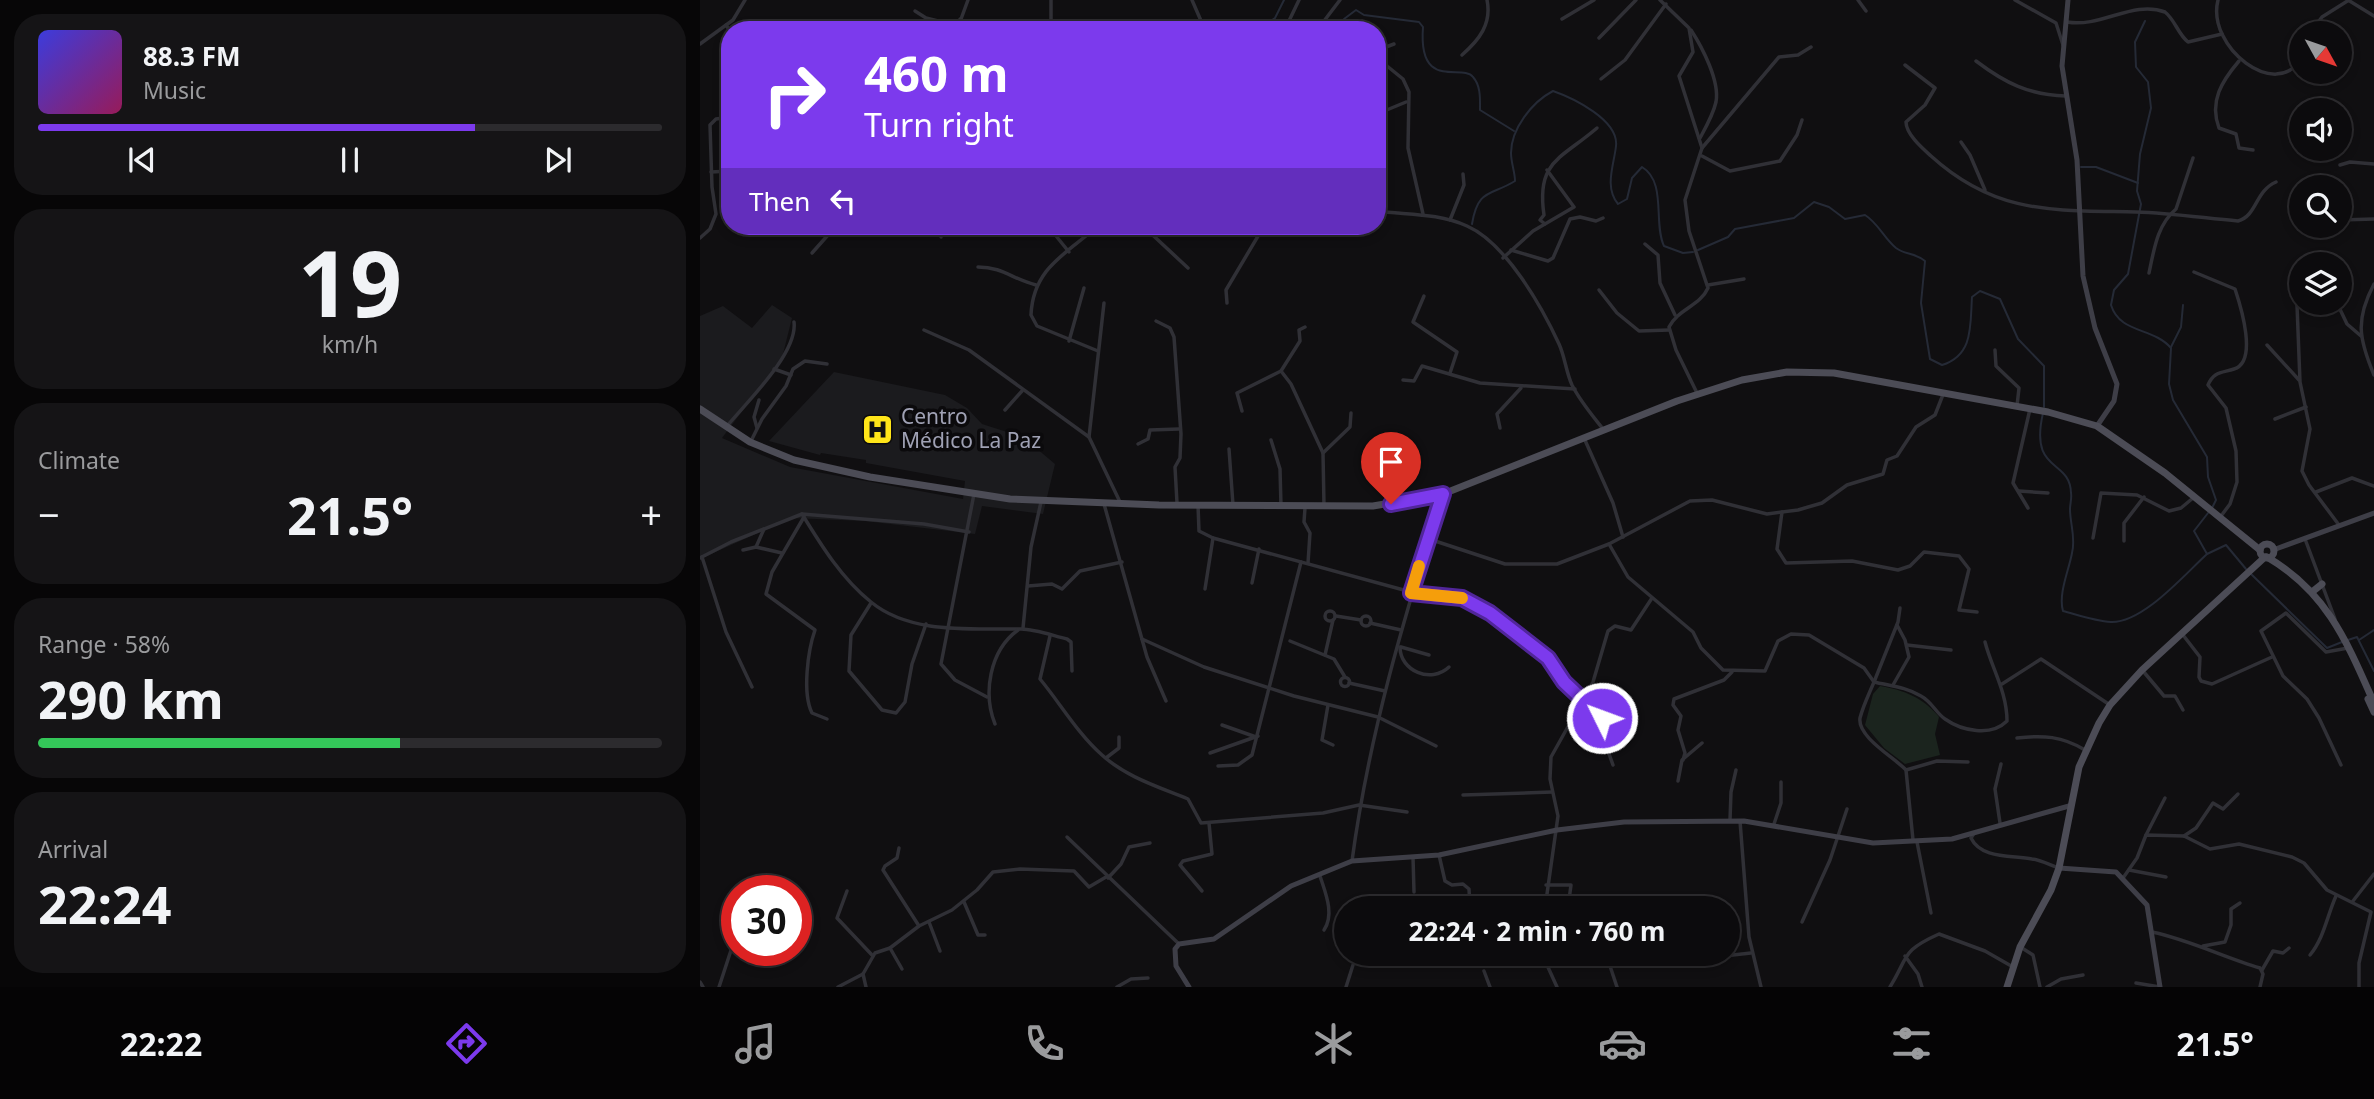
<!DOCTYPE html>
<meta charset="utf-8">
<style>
body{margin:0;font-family:"Noto Sans",sans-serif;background:#151416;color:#f1f3f6;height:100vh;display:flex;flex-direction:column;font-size:26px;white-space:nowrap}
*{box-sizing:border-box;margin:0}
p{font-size:23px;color:#9a9b9d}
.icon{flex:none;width:38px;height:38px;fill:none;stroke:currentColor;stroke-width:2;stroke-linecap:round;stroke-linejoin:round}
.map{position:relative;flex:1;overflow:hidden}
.details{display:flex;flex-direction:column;gap:14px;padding:14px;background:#070607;width:700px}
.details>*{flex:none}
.top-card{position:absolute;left:21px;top:21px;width:665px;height:214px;border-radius:28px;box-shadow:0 4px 10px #0003,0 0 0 2px #2c2b2e;background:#7c3aed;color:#fff;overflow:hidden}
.needle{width:46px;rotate:130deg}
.tools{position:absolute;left:1589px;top:21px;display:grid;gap:14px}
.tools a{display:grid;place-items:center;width:63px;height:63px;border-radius:50%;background:#0c0b0d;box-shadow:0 4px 10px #0003,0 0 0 2px #2c2b2e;font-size:35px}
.speed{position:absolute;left:21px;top:875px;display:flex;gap:14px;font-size:35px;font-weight:700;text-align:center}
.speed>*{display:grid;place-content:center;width:91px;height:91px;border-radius:50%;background:#0c0b0d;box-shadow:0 4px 10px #0003,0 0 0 2px #2c2b2e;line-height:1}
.speed .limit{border:10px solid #d22;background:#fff;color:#111}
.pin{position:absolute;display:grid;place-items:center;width:60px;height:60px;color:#fff;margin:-72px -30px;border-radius:50% 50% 50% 0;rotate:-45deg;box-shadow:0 0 7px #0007}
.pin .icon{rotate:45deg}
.me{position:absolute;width:77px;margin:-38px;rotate:312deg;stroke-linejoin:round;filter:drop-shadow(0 0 5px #0008)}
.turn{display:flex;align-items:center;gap:24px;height:147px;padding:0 28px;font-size:32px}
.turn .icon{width:91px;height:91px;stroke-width:2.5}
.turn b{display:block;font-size:49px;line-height:60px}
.then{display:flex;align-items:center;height:66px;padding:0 28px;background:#0003;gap:14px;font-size:26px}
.big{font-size:52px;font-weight:700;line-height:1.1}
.details .widget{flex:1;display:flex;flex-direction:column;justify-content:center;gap:10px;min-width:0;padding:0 24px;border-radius:28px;background:#151416}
.details .dial{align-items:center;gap:0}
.dial b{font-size:91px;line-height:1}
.song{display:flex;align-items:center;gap:21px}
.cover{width:84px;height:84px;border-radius:10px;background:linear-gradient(135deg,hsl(240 70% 55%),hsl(330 70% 35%))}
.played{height:7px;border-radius:4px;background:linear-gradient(90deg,#7c3aed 70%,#2c2b2e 70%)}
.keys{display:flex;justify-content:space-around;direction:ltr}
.heat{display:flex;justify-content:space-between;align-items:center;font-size:38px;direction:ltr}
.charge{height:10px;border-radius:5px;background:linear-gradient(90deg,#34c759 58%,#2c2b2e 0)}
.trip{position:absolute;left:634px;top:896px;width:406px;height:70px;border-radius:35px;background:#0c0b0d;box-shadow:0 4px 10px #0003,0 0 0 2px #2c2b2e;font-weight:700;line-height:70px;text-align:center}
.tabs{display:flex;height:112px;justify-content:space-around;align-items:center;background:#050405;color:#9a9b9d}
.tabs .icon{width:49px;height:49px}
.tabs .on{color:#7c3aed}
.tabs b{font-size:32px;color:#f1f3f6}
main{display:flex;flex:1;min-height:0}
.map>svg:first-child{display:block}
</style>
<main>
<section class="details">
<div class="widget">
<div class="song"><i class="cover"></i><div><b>88.3 FM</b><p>Music</p></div></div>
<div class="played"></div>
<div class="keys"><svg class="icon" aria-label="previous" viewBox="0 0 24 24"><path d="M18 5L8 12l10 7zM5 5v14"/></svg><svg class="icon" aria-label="pause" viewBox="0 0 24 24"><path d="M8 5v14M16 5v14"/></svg><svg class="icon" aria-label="next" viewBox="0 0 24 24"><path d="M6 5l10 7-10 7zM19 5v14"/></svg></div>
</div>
<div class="widget dial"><b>19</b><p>km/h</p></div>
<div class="widget"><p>Climate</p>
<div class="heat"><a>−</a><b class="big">21.5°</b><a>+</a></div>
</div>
<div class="widget"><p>Range · 58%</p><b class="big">290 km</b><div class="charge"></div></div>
<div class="widget"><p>Arrival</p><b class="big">22:24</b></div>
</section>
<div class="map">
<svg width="1674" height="987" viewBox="0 0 1674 987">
<rect width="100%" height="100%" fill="#100f11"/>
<!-- built -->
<polygon fill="#1b1b1e" points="72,305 92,318 82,358 22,438 90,467 263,499 265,481 166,463 166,460 121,453 120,455 69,441 134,372 245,395 267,408 282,424 323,437 355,464 343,514 282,506 275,534 165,521 91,518 0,559 0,316 23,306 52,328"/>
<!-- green -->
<path fill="#1b241e" d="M1180,686C1204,690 1224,698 1239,717L1235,734L1240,755L1205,764L1184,748L1165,725L1173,694Z"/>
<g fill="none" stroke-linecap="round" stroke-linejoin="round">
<!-- stream -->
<g stroke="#252a36" stroke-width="2">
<path d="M1445,21L1435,42L1436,67L1448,82L1451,108L1440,154L1437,191L1441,204L1428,274L1414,290L1411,305C1420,334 1453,327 1471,348L1469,384L1473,400L1507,457L1508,477L1516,500L1512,508"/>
<polyline points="558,30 575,18 584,0"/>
<path d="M645,30L644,19L656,10L664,15L719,22L723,27C718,92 762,63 773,77C781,86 780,99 780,110L814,131"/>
<polyline points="1381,167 1396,167 1438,183"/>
<path d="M772,224C778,188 791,196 815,181C815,172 811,163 811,153C811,129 832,102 853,91C873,98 919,120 916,146C914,165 904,187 918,204L927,199L932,178L942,167C967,182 953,223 964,246L983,253L993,252"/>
<path d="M998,250L1028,237L1035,229L1094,218L1114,202L1129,207L1145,219L1165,215C1178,223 1184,238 1196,248C1205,255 1214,252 1225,261L1221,303L1230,359L1242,365C1274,355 1270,325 1272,297L1280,291L1300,299L1318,339L1344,366V407"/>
<polyline points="1471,347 1481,327 1483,305"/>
<path d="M1343,413C1329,474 1370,458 1371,493C1372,498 1370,504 1370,509C1370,524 1376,538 1372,553C1369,570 1358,594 1363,611C1378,615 1395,621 1411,622C1443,623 1484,575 1507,554"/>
<polyline points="1508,513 1494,531 1507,554 1526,545 1546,569"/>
<polyline points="1550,573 1627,648 1642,642"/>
<polyline points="1648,640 1657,637 1674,671"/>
<polyline points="1659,640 1674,630"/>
</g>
<!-- street -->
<g stroke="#303036" stroke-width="3.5">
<polyline points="351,0 351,28"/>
<polyline points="492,0 505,30"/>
<path d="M960,0L989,28L993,52L979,76L1002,148L985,200L989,231L1008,288C1000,306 978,309 969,327L976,350L997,393"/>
<polyline points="1158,0 1166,11"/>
<polyline points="1315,0 1356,23 1363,45"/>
<path d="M1518,0C1506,47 1577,102 1601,58"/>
<polyline points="1648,0 1674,16"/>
<polyline points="215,11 226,18 258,26"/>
<polyline points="260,19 269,30"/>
<polyline points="862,19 894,0"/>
<polyline points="662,21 667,30"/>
<path d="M1367,22C1401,28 1433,0 1465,12C1475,20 1478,34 1488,42L1522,34"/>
<polyline points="26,25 30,31"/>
<polyline points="58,30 58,29"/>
<polyline points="257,30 268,0"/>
<polyline points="593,30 588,23 599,0"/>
<polyline points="630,30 624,21 640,0"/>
<path d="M991,30C1002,47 1020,81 1016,102C1013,115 1006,127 1000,138"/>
<polyline points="1610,33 1622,17 1649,0"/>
<polyline points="899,38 936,0"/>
<polyline points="0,44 33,20 45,0"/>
<polyline points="677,50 687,66 703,79 709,92 708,148 723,214"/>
<polyline points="678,50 694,44"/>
<path d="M762,55C779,40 792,24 787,0"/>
<path d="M1276,61C1305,83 1329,95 1366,96"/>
<path d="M1539,61C1522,81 1509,101 1519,128L1536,134L1539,148L1553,150"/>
<path d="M1205,65L1235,88L1225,105L1206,122C1206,134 1222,148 1231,156C1296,215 1353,210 1436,212C1470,213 1504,218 1538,221C1557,216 1555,191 1576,182"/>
<polyline points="901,79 925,60 966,4"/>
<polyline points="677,114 706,102"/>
<polyline points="1261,142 1270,155 1285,190"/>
<polyline points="1002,148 1079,57 1098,55 1111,47"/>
<polyline points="1002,156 1030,171 1080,161 1097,135 1102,120"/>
<polyline points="1640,165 1650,162 1674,164"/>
<polyline points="11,172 30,171"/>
<path d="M677,211C708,215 738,213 767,226C806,243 842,307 859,344C865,357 866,372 872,385C880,401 892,415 903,429"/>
<polyline points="750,220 764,185 763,174"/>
<polyline points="1640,220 1674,219"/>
<path d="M845,224L840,220L844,215C836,161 861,159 897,128"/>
<polyline points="348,226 369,252"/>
<path d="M398,226C366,254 333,268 331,315L337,326L398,351"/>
<polyline points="443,226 488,268"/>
<polyline points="527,231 535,226 558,235"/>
<polyline points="241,237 242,226"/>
<polyline points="0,238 10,229 16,214 12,187 10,125 16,119 30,117"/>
<polyline points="945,244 958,255 960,283 975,315"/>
<polyline points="811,250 848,261 853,258 870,219 880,217 896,221 903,218"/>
<polyline points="112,253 136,226"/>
<polyline points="803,258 833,231 874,207 847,170"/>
<path d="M278,267C303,267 312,279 336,285"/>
<path d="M1494,272L1535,289C1541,307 1558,362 1534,369C1522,373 1514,371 1508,385L1526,408L1536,451L1537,482L1530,504L1521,516"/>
<path d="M1449,273C1454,250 1457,225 1476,209L1493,158"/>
<path d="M1674,284C1655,320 1659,339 1674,375"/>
<polyline points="1008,285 1044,279"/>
<polyline points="1640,288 1644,285"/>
<polyline points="899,290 917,313 939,331 969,330"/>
<polyline points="724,296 713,322 757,352 750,373"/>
<polyline points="404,303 389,437 420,502"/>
<polyline points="527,303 526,290 564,226"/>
<polyline points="1637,303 1647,324 1661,336"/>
<polyline points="1597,305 1600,382 1610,429 1602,471 1609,485 1639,525"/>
<polyline points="456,321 470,328 474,337 481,434 480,458 475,467 477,503"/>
<polyline points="224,330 269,350 389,437"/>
<polyline points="369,341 384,288"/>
<polyline points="1567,345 1599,380"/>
<polyline points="1295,350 1296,366 1319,388 1317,406"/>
<polyline points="74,369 91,375"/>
<polyline points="581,371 591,384 623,453 624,506"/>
<polyline points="703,380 714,381 722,366 780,383 875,389"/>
<polyline points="305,410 322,391"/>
<polyline points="542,411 537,393 581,371 600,341 599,330 605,327"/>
<polyline points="1575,419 1606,407"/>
<path d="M27,426C46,403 98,353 94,322"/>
<polyline points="57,428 54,417 59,400"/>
<polyline points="800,428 797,414 821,388"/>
<polyline points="884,438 913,503 923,537"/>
<polyline points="571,440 580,469 581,506"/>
<polyline points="51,441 62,419 86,386 93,369 105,361 127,364"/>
<polyline points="438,444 448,439 450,430 479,429"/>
<polyline points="529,449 533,505"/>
<polyline points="623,453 650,427 651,413"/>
<polyline points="1319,491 1348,493"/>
<polyline points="1616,492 1652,478 1674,486"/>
<polyline points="274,494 241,664 255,680 287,697"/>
<polyline points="1324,501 1328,508 1313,483 1330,409"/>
<polyline points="404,504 447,657 466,701"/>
<polyline points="498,505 499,531 513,538 711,592 769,600 802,621 848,658 870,689 907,724 913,736 908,751 913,765"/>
<polyline points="605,508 604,522 610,533 608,563"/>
<polyline points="1082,512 1077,549 1086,563 1152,561 1198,570 1210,566 1224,552 1259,556 1269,569 1259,610 1277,612"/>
<path d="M102,514C121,545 142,579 171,602C211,635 273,628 321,629C335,629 354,636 367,639L371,642L372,671"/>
<path d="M104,517L72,572L66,594L115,630C108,650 102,693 112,713L127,719"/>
<polyline points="1393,538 1401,493 1437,495 1469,511 1481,508 1493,498"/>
<polyline points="729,539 805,564 857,564 909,544 990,501 1012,500 1067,514 1098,510 1122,503 1147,485 1183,474 1187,460 1197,456 1216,427 1235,415 1244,392"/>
<polyline points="1605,539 1635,619"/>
<polyline points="1424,541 1424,523 1444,497"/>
<path d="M909,544L928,577L993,632L1001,648L1023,670L1065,671L1078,641L1091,634L1109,635L1164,668L1174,682C1169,694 1163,706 1160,718C1157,737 1195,758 1206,770L1213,840"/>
<polyline points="56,547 64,529"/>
<polyline points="43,550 56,547 82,553"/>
<polyline points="2,557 26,632 52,687"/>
<polyline points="0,558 31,542 102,514 224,524 269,532"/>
<polyline points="552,583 559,549"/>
<polyline points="328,586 352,584 362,589 380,571 422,562"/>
<polyline points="505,589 513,538"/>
<polyline points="171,603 151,635 149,671 182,710 196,713 205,702 212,664 226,624"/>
<path d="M1200,608L1198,622L1174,682C1191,686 1206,687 1221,696C1232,702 1236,713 1245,719C1262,731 1291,737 1307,721C1307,692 1292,669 1285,642"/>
<circle cx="630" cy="616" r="5"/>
<polyline points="636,616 661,620"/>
<circle cx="666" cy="621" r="5"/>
<polyline points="670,623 701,630"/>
<polyline points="323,628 331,547 341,502"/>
<polyline points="1483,635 1500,657 1499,677 1501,681 1512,684 1572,657"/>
<path d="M350,636L340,679C360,703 378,734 402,755C426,777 459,787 488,799L501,823L623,813L659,805L707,812"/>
<polyline points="442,639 504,667 594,696 678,717 736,746"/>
<polyline points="590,641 634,659 645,677"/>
<polyline points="1207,645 1251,650"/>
<path d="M700,647C700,671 731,684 749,667"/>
<polyline points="701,647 729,655"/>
<polyline points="625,655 633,620"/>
<polyline points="1443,671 1464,696 1475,696 1483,710"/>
<circle cx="645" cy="682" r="4.5"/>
<polyline points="649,683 685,691"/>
<polyline points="1302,684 1341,659 1410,705"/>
<polyline points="1193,685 1209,657 1205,640 1197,625"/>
<polyline points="628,705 622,740 633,745"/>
<path d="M295,724C283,694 289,651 318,630"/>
<polyline points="522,725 556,737"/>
<path d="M1317,738C1343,735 1362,736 1385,750"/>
<polyline points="510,753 558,736"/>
<polyline points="406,758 419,748 419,737"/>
<polyline points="983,760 985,753 978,730 981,716 973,705 974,699 1024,680 1032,672"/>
<polyline points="1641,765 1619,718 1607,699 1583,676 1561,631 1586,613 1626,652 1648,648"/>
<polyline points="518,766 538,765 552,755 601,562"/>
<polyline points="1206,770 1237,761 1268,762"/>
<polyline points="978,781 982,760 1002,743"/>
<polyline points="763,795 852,792"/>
<polyline points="1030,820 1031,792 1036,770"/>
<polyline points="1040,821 1049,937 1061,987"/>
<polyline points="1300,823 1295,789 1301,764"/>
<polyline points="1074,824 1081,803 1081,782"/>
<path d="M1273,835L1271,838C1281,859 1312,855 1332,859C1341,860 1350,865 1359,868"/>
<polyline points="1446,835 1465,798"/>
<polyline points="1484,836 1496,828 1513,803 1523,809 1538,794"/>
<polyline points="367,837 479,944"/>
<polyline points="1217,842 1231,913"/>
<polyline points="199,848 197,858 185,866 183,870 219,926"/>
<polyline points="739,855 745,881 752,885 763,884 769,889 770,908"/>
<polyline points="713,857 714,892"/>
<path d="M652,861C669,734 704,618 742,496"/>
<polyline points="1429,870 1466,877"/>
<path d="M620,876C625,892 635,914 624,930"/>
<polyline points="408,878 421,864 429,847 450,843"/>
<polyline points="1423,878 1437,858 1446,835 1484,836 1510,849 1539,844 1592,857 1604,863 1627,890 1671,912 1659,963 1659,987"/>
<polyline points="846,885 871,885 869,900"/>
<polyline points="147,891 137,918 172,955"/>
<polyline points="502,891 480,865 483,861 512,854 509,823"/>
<polyline points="1653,901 1674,874"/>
<polyline points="264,902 278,935 285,935"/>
<polyline points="845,908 858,816 850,779 851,757 893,682 908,631 915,626 931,630 952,598"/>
<polyline points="229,922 240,951"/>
<polyline points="1102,922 1130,860 1147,809"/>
<path d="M1452,932C1490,940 1523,957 1560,968L1563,974L1560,987"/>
<polyline points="1503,946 1525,942 1531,925 1531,909 1540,903"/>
<polyline points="190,948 202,969"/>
<polyline points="1322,948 1333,955 1340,987"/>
<polyline points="842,954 857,987"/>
<polyline points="906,954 917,987"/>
<path d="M1610,955C1624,938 1627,916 1636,896"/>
<polyline points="1205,956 1218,974 1222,987"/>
<polyline points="987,960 1051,953"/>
<polyline points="1562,970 1573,951 1583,953 1589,948"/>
<polyline points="784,971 790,987"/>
<polyline points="163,974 166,987"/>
<polyline points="0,982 3,987"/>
<polyline points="1436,983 1460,987"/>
<polyline points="19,987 36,935"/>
<polyline points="138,987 163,974 175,953 190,948 219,926 252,910 277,890 293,872 320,869 374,871 389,887 406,877"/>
<polyline points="417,987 431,979 448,978"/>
<polyline points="646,987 653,965"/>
<path d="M1190,987C1209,956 1201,951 1239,934L1285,951L1313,967"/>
<polyline points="1347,987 1361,979 1383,975"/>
</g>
<!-- secondary -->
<g stroke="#3e3e47" stroke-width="5">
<polyline points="1368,0 1362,66 1377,160 1383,276 1395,328 1417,384 1414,401 1397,426"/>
<polyline points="1573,550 1674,513"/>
<polyline points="1359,868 1416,872 1447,905 1460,987"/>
<polyline points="489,987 476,966 475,949 479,944 514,939 591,886 652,861 739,855 857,830 924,822 1044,821 1173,843 1252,839 1369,806"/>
</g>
<!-- primary -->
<g stroke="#4c4c56" stroke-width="7">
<polyline points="0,409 50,442 94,460 170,477 310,499 459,505 673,506 743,494 977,401 1042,380 1087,372 1134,373 1348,412 1397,426 1465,473 1560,550"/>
<circle cx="1567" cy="551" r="7"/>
<path d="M1567,557C1627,592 1647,642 1674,703"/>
<polyline points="1612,592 1622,584"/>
<polyline points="1668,699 1674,712"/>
<polyline points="1307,987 1320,947 1351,890 1359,868 1379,767 1399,723 1410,705 1442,670 1565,557"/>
</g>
</g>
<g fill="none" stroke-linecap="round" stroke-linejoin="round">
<defs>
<polyline id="route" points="691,504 743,494 711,593 762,598 790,613 848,658 864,682 902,718"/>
</defs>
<!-- route casing -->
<use href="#route" stroke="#51269a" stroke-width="18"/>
<!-- route -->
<use href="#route" stroke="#7c3aed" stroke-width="12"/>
<!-- slow -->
<polyline stroke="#f59e0b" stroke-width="12" points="719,566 711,593 762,598"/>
</g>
<!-- icons -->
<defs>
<symbol id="hospital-square" viewBox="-11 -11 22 22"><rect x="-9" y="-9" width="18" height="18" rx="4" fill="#ffe519" stroke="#0b0a0c"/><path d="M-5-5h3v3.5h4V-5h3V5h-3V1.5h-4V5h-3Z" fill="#111"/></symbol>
</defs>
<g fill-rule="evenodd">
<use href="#hospital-square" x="160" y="412" width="35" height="35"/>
</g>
<g text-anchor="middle" stroke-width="7" stroke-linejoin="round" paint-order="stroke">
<!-- poi labels -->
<g font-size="21" fill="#9fa1b4" stroke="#0b0a0c" text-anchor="start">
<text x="201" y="424">Centro<tspan x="201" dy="24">Médico La Paz</tspan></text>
</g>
</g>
</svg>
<div class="tools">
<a><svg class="needle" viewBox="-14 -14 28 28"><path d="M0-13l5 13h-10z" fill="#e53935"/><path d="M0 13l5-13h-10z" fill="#9a9b9d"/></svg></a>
<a><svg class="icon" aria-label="sound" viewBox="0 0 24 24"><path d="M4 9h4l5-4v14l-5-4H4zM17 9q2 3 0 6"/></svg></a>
<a><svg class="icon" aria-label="search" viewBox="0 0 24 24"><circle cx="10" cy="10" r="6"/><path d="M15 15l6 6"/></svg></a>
<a><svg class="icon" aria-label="layers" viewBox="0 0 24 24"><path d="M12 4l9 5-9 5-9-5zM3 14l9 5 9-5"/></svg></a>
</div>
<div class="speed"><div class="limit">30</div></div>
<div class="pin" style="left:691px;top:504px;background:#d93025"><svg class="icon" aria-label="arrive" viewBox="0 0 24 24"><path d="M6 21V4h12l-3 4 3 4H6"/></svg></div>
<svg class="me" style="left:902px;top:718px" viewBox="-20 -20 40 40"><circle r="17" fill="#7c3aed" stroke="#fff" stroke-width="3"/><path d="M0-11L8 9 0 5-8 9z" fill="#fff"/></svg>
<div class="trip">22:24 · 2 min · 760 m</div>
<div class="top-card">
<div class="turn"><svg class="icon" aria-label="right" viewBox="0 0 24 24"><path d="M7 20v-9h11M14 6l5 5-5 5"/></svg><div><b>460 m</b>Turn right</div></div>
<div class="then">Then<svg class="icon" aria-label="left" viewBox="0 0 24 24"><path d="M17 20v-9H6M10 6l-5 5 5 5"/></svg></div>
</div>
</div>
</main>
<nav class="tabs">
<b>22:22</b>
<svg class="icon on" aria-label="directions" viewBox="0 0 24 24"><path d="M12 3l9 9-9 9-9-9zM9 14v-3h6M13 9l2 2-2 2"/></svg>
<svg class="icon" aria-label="music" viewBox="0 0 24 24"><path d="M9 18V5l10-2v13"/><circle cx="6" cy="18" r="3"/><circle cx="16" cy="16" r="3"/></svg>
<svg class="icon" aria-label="phone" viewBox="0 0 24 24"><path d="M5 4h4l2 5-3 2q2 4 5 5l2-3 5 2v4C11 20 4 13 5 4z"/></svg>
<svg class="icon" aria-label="climate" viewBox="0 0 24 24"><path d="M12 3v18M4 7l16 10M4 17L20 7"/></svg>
<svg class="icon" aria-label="car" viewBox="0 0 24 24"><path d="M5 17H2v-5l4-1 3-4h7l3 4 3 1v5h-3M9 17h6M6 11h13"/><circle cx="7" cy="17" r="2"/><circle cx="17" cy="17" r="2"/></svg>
<svg class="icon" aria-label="filters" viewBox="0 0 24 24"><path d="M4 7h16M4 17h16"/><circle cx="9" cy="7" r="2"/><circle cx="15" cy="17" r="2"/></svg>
<b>21.5°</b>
</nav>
